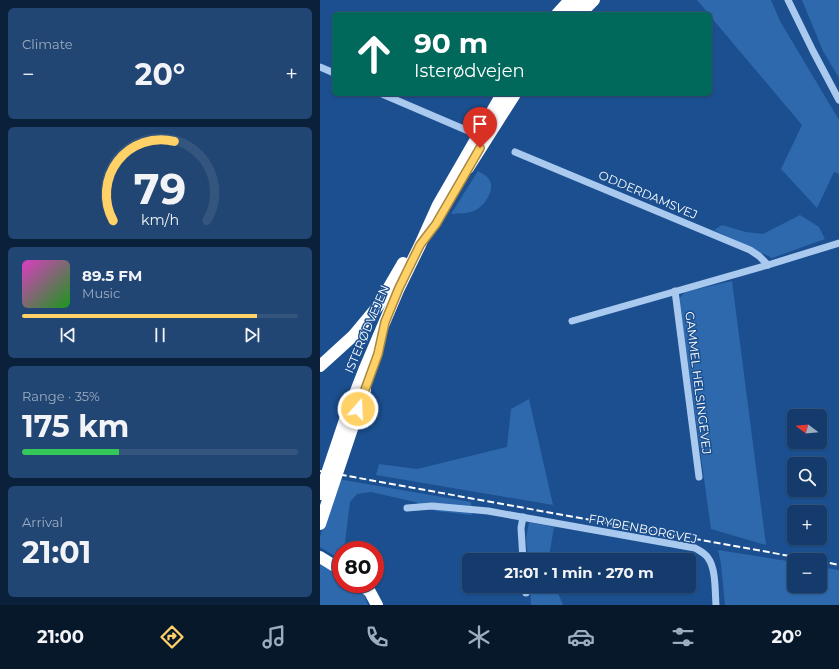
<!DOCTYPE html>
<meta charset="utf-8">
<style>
body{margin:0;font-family:Montserrat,sans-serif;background:#214673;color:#f1f3f6;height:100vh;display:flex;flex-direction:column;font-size:15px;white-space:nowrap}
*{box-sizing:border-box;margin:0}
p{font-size:13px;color:#9dadc1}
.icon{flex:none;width:22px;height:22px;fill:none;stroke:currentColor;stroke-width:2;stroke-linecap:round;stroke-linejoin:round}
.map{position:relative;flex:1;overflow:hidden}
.panel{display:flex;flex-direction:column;gap:8px;padding:8px;background:#0b203b;width:320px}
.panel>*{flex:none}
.top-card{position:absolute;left:12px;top:12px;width:380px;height:84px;border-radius:6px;box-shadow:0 1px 3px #0004,0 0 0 1px #33557e;background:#00695c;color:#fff;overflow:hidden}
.needle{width:26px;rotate:286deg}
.tools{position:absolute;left:467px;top:409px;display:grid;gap:8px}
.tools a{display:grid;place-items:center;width:40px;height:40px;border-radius:6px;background:#143b6b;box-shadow:0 1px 3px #0004,0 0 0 1px #33557e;font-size:20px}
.speed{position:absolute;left:12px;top:541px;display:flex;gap:8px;font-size:20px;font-weight:700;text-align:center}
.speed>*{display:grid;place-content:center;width:52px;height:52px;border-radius:50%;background:#143b6b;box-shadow:0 1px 3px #0004,0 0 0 1px #33557e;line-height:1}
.speed .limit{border:6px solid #d22;background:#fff;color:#111}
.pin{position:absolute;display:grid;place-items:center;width:34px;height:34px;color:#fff;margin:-41px -17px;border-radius:50% 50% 50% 0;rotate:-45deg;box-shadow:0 0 4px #0007}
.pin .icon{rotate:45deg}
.me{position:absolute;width:44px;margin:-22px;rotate:19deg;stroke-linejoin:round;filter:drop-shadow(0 0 3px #0008)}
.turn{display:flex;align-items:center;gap:14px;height:84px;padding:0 16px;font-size:18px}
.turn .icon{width:52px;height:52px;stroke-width:2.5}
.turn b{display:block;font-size:28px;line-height:34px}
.big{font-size:30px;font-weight:700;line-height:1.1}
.panel .card{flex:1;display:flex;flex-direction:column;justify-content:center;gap:6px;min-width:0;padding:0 14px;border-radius:6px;background:#214673}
.panel .dial{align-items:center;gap:0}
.dial svg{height:104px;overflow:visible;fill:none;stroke:#33557e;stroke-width:7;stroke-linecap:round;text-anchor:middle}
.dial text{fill:#f1f3f6;stroke:none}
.song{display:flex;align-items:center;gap:12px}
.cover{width:48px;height:48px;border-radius:6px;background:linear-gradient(135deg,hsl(310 70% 55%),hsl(120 70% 35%))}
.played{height:4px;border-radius:2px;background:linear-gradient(90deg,#ffd166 85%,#33557e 85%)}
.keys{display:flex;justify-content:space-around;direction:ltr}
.heat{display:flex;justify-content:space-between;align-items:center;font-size:22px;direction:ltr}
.charge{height:6px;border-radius:3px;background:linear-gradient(90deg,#34c759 35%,#33557e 0)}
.trip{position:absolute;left:142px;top:553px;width:234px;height:40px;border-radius:6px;background:#143b6b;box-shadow:0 1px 3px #0004,0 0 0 1px #33557e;font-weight:700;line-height:40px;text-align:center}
.dock{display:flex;height:64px;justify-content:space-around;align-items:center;background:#08182b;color:#9dadc1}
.dock .icon{width:28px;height:28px}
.dock .on{color:#ffd166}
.dock b{font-size:18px;color:#f1f3f6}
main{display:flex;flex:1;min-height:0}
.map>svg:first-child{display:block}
</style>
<main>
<section class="panel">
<div class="card"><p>Climate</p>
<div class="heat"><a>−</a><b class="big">20°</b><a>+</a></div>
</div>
<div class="card dial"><svg viewBox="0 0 100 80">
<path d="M14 69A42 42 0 1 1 86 69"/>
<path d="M14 69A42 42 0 0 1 61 8" stroke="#ffd166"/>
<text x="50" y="56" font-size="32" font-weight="700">79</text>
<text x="50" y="72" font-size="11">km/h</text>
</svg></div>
<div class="card">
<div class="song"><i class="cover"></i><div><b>89.5 FM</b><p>Music</p></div></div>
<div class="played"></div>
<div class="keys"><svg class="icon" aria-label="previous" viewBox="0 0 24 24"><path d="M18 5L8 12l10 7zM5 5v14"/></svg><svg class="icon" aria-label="pause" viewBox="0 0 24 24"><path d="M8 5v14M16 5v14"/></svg><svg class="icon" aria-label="next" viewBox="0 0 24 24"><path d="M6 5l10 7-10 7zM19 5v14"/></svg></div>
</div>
<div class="card"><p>Range · 35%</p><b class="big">175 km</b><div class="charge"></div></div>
<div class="card"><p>Arrival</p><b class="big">21:01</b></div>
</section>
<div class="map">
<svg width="519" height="605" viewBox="0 0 519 605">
<rect width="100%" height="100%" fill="#1b4f8f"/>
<!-- green -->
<g fill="#2e69ad">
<polygon points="377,0 451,0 460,21 519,120 519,174 514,172 497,208 461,169 482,125 390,16 390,14 389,14"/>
<polygon points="482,0 519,0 519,78 503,51"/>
<path d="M158,171C161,173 166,175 168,178C177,188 165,205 156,210C149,214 139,213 131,214Z"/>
<polygon points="480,215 499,227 505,239 452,258 394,230 402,225 426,232 443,234"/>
<polygon points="412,281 446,545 391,529 359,299 365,292"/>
<polygon points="209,399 233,505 56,475 59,464 97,469 187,447 191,409"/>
<polygon points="18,479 151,502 152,515 115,511 95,502 51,492 37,494 30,502 24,550 21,550 21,560 0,547 0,537"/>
<polygon points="209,522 234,527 230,551 231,560 208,560 206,538"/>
<polygon points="398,550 474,562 474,586 500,586 500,567 519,570 519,605 405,605 401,564"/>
<polygon points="0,563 21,575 21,584 33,584 44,595 48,605 0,605"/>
<polygon points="210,586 235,586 243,605 211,605"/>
</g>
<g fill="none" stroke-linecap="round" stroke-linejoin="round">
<!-- minor -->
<g stroke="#a9c9ee" stroke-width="7">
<polyline points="468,0 493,51 519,100"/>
<polyline points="0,67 14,73"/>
<polyline points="62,94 160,136"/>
<polyline points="195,152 430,250 439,256 448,265"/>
<polyline points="355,291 379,477"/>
<polyline points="252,321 448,265 519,243"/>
<path d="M87,508L112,506L168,511L375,548C380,551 385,553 388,558C396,568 395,592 396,605"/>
<polyline points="203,517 201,528 203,560"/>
<polyline points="206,586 206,593"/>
</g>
<!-- highway -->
<g stroke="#fff" stroke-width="12">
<polyline points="237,14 250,0"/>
<polyline points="251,14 262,0"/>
<polyline points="260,14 274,0"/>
<polyline points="148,168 195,94"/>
<polyline points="0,366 33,336 58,306 83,263"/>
<polyline points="0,494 26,417 45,368 79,288 100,245 118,205 182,94"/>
<polyline points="0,524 45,390"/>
<polyline points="0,557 21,570"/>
<polyline points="41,584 50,592 57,605"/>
</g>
<!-- rail -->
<g stroke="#fff" stroke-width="2" stroke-dasharray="7 3" stroke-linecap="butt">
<polyline points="0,471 492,560"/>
<polyline points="500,561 519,565"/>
</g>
</g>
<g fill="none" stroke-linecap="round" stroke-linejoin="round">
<defs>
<polyline id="route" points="38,409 58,354 65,322 79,288 100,245 116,224 160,148"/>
</defs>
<!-- route casing -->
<use href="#route" stroke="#a68842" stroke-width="10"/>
<!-- route -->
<use href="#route" stroke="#ffd166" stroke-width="7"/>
</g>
<g text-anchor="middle" stroke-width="3" stroke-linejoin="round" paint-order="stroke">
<!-- street labels -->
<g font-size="12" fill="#fff" stroke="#1b4f8f">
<text transform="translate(328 195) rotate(23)" y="4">ODDERDAMSVEJ</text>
<text transform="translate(47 329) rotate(-67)" y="4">ISTERØDVEJEN</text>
<text transform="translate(378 383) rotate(83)" y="4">GAMMEL HELSINGEVEJ</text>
<text transform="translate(323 529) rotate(11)" y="4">FRYDENBORGVEJ</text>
</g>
</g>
</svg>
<div class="tools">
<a><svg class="needle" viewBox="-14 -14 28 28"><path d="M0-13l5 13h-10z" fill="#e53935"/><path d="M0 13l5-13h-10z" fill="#9dadc1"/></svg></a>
<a><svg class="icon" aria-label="search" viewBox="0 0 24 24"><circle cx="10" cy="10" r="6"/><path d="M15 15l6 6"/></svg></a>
<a>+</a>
<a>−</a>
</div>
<div class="speed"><div class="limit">80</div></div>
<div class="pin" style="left:160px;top:148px;background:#d93025"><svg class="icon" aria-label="arrive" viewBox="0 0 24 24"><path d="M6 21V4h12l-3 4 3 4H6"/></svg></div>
<svg class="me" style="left:38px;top:409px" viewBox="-20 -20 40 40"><circle r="17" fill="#ffd166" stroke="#fff" stroke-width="3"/><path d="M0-11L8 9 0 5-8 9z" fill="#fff"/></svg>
<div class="trip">21:01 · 1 min · 270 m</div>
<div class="top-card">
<div class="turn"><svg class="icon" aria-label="ahead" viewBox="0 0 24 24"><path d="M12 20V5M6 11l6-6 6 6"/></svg><div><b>90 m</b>Isterødvejen</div></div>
</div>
</div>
</main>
<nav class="dock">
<b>21:00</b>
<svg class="icon on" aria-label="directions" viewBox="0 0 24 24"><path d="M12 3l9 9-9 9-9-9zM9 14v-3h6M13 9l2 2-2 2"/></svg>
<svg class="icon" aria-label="music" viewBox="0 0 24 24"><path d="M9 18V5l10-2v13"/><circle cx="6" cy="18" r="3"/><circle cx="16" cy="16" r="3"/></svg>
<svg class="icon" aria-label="phone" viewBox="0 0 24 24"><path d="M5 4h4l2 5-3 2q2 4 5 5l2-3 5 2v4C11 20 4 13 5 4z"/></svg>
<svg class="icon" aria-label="climate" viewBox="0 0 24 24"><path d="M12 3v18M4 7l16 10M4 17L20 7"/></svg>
<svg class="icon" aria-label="car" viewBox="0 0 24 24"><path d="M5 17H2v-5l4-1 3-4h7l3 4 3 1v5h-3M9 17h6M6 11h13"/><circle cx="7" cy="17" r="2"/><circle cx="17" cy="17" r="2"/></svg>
<svg class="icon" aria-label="filters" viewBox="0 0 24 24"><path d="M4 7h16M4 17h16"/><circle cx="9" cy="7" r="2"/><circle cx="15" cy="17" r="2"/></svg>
<b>20°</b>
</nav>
